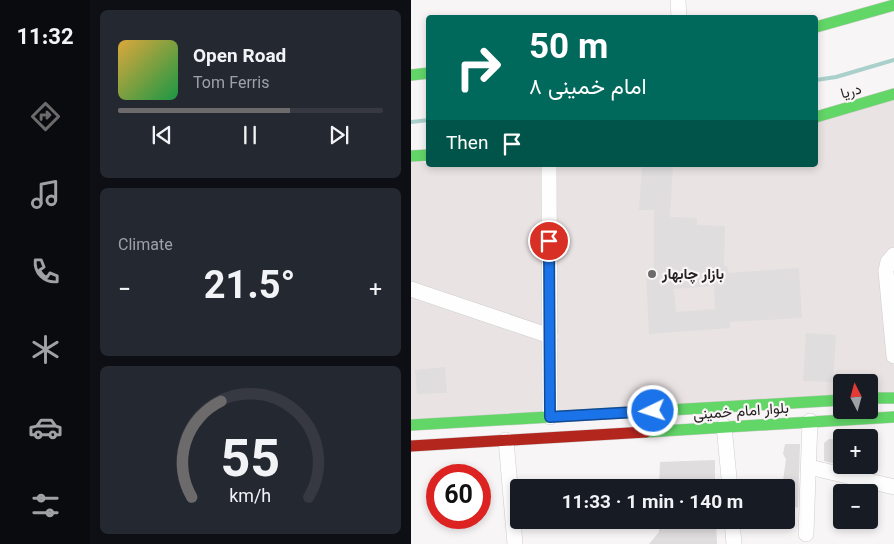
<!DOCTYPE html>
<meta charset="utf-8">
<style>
body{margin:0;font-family:Georgia,Vazirmatn,serif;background:#242831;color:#f1f3f6;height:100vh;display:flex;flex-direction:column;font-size:19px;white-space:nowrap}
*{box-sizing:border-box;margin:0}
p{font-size:16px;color:#9ea1a6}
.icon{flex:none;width:28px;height:28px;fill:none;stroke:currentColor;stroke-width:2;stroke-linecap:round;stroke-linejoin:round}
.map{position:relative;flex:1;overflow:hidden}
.panel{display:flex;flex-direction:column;gap:10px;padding:10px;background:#0d0f14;width:321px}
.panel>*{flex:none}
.guide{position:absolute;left:15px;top:15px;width:392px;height:152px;border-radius:5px;box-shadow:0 2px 8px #0003;background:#00695c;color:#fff;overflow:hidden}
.needle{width:32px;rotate:354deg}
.controls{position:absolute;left:422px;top:374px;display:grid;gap:10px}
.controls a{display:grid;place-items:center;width:45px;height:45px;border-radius:5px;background:#171b24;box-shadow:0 2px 8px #0003;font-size:25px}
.speed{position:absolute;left:15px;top:464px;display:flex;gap:10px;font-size:25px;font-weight:700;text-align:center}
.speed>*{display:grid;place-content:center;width:65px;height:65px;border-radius:50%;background:#171b24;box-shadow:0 2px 8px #0003;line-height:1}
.speed .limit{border:8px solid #d22;background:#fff;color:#111}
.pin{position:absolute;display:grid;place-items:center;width:42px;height:42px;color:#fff;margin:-21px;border:2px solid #fff;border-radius:50%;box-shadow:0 1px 5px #0007}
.me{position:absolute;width:55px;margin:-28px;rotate:266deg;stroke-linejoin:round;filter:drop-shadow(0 0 4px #0008)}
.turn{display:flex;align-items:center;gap:18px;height:105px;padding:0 20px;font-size:22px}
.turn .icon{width:65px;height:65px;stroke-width:2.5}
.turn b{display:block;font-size:35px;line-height:42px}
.then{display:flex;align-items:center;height:48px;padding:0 20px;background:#0003;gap:10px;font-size:19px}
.big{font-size:38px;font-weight:700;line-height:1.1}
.panel .tile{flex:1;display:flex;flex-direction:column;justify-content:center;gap:8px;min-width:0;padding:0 18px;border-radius:8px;background:#242831}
.panel .dial{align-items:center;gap:0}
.dial svg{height:130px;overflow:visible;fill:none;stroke:#363941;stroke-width:7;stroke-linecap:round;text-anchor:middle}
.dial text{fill:#f1f3f6;stroke:none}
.song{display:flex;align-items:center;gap:15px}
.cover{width:60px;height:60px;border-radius:8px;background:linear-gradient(135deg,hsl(40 70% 55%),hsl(140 70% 35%))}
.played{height:5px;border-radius:2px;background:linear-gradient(90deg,#6c6a6a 65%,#363941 65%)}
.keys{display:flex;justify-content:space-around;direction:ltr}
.heat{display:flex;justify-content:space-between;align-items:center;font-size:28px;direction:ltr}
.trip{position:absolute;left:99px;top:479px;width:285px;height:50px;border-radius:5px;background:#171b24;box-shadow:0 2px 8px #0003;font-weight:700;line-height:50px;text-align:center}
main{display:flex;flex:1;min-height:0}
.tabs{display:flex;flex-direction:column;width:90px;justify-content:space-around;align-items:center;background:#090b0e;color:#9ea1a6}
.tabs .icon{width:35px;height:35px}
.tabs .current{color:#6c6a6a}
.tabs b{font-size:22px;color:#f1f3f6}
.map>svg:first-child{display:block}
</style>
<main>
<nav class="tabs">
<b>11:32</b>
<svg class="icon current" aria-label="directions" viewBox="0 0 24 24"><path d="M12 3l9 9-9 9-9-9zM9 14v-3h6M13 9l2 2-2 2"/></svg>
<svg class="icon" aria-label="music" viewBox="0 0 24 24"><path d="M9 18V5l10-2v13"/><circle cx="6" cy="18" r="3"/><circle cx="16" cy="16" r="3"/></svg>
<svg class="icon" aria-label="phone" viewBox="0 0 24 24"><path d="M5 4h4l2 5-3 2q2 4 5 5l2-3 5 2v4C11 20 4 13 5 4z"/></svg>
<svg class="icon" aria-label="climate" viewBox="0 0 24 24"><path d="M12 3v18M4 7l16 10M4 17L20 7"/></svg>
<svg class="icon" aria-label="car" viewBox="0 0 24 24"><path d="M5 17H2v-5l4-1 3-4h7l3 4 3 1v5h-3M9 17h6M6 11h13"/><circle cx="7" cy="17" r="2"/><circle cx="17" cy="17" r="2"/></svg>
<svg class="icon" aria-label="filters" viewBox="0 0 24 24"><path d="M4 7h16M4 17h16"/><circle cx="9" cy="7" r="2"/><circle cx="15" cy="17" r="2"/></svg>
</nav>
<section class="panel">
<div class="tile">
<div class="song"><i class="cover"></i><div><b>Open Road</b><p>Tom Ferris</p></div></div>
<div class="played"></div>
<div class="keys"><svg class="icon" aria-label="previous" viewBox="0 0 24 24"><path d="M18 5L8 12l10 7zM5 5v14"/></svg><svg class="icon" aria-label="pause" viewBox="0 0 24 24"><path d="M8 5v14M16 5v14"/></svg><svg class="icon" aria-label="next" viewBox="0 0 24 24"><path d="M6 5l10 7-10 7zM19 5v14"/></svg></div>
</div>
<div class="tile"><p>Climate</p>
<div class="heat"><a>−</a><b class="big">21.5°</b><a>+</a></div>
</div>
<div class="tile dial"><svg viewBox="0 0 100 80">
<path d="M14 69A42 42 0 1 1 86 69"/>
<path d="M14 69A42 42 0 0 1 32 10" stroke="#6c6a6a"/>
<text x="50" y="56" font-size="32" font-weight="700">55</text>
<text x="50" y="72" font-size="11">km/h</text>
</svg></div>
</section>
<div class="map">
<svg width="483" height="544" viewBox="0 0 483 544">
<rect width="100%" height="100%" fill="#f8f5f6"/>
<!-- built -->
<polygon fill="#eae3e4" points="483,93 483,395 459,396 459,382 431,382 431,398 0,424 0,157 18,165 405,165 405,117"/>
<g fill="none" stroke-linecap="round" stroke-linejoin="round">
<!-- stream -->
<g stroke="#aad0cb" stroke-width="4">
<polyline points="405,80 425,77 483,60"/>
<polyline points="0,122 18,120"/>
</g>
</g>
<!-- building -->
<g fill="#dfddde" fill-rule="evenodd">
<path d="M231,165H262L259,217L286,218V225L314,226L313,266H316L317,273L388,268L391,318L319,322V328L238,334L235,272H243V210H228ZM303,286L304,309L265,312L263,289Z"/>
<polygon points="395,333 425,335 422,382 392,381"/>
<polygon points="34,367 36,393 6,394 4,370"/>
<polygon points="418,439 431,439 431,465 413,461 413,443"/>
<polygon points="374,444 389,444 387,508 375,504 375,488 371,488 375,459 372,454"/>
<polygon points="304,460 304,488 248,488 249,462"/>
<polygon points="248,520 305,520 306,544 238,544 248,532"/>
</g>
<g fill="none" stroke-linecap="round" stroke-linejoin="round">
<defs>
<g id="street">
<polyline points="267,0 268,18"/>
<polyline points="138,165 139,417"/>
<polyline points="483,255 477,262 475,271 483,356"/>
<polyline points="0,289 139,336"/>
<polyline points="313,426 319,488"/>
<polyline points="95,440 104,544"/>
<polyline points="398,467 483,487"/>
<polyline points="321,520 323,544"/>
<polyline points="395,534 399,421"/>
</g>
<g id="fast">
<polyline points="405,27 483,5"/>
<polyline points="0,75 18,73"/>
<polyline points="405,117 483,94"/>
<polyline points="0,156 18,155"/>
<polyline points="459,398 483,398"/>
<polyline points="0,425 431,400"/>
<polyline points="235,432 483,417"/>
</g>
<polyline id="jam" points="0,446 235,432"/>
</defs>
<!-- street casing -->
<use href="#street" stroke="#cfcdce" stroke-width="16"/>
<!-- fast casing -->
<use href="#fast" stroke="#cfcdce" stroke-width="12"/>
<!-- jam casing -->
<use href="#jam" stroke="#cfcdce" stroke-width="12"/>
<!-- street -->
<use href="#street" stroke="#fefefe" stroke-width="15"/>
<!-- fast -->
<use href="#fast" stroke="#63d668" stroke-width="11"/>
<!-- jam -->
<use href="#jam" stroke="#b3261e" stroke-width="11"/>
</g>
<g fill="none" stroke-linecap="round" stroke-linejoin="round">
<defs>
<polyline id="route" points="138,241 139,417 242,411"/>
</defs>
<!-- route casing -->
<use href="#route" stroke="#114b97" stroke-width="12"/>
<!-- route -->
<use href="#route" stroke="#1a73e8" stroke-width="9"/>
</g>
<!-- markers -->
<circle fill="#6c6a6a" stroke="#f9f4f5" stroke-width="2" cx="241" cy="274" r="5"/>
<g text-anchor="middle" stroke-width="4.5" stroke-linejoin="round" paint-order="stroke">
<!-- street labels -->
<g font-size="15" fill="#211f1f" stroke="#f9f4f5">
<text transform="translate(440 91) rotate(-16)" y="5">دریا</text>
<text transform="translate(330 411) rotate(-4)" y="5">بلوار امام خمینی</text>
</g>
<!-- poi labels -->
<g font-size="15" font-weight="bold" fill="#211f1f" stroke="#f9f4f5" text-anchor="start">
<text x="251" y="279">بازار چابهار</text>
</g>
</g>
</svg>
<div class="controls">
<a><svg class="needle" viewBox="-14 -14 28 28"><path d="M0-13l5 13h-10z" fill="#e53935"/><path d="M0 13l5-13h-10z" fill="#9ea1a6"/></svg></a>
<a>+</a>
<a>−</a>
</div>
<div class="speed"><div class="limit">60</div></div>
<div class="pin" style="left:138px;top:241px;background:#d93025"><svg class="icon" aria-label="arrive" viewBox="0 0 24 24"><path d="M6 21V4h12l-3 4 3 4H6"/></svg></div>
<svg class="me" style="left:242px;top:411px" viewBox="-20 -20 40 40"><circle r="17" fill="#1a73e8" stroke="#fff" stroke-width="3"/><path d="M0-11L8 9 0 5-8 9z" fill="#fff"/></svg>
<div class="trip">11:33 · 1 min · 140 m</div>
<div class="guide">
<div class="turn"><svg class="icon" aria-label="right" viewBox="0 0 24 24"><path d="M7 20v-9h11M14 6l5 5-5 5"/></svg><div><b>50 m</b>امام خمینی ۸</div></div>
<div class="then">Then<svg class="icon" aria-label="arrive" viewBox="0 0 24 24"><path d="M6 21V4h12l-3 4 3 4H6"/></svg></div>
</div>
</div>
</main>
